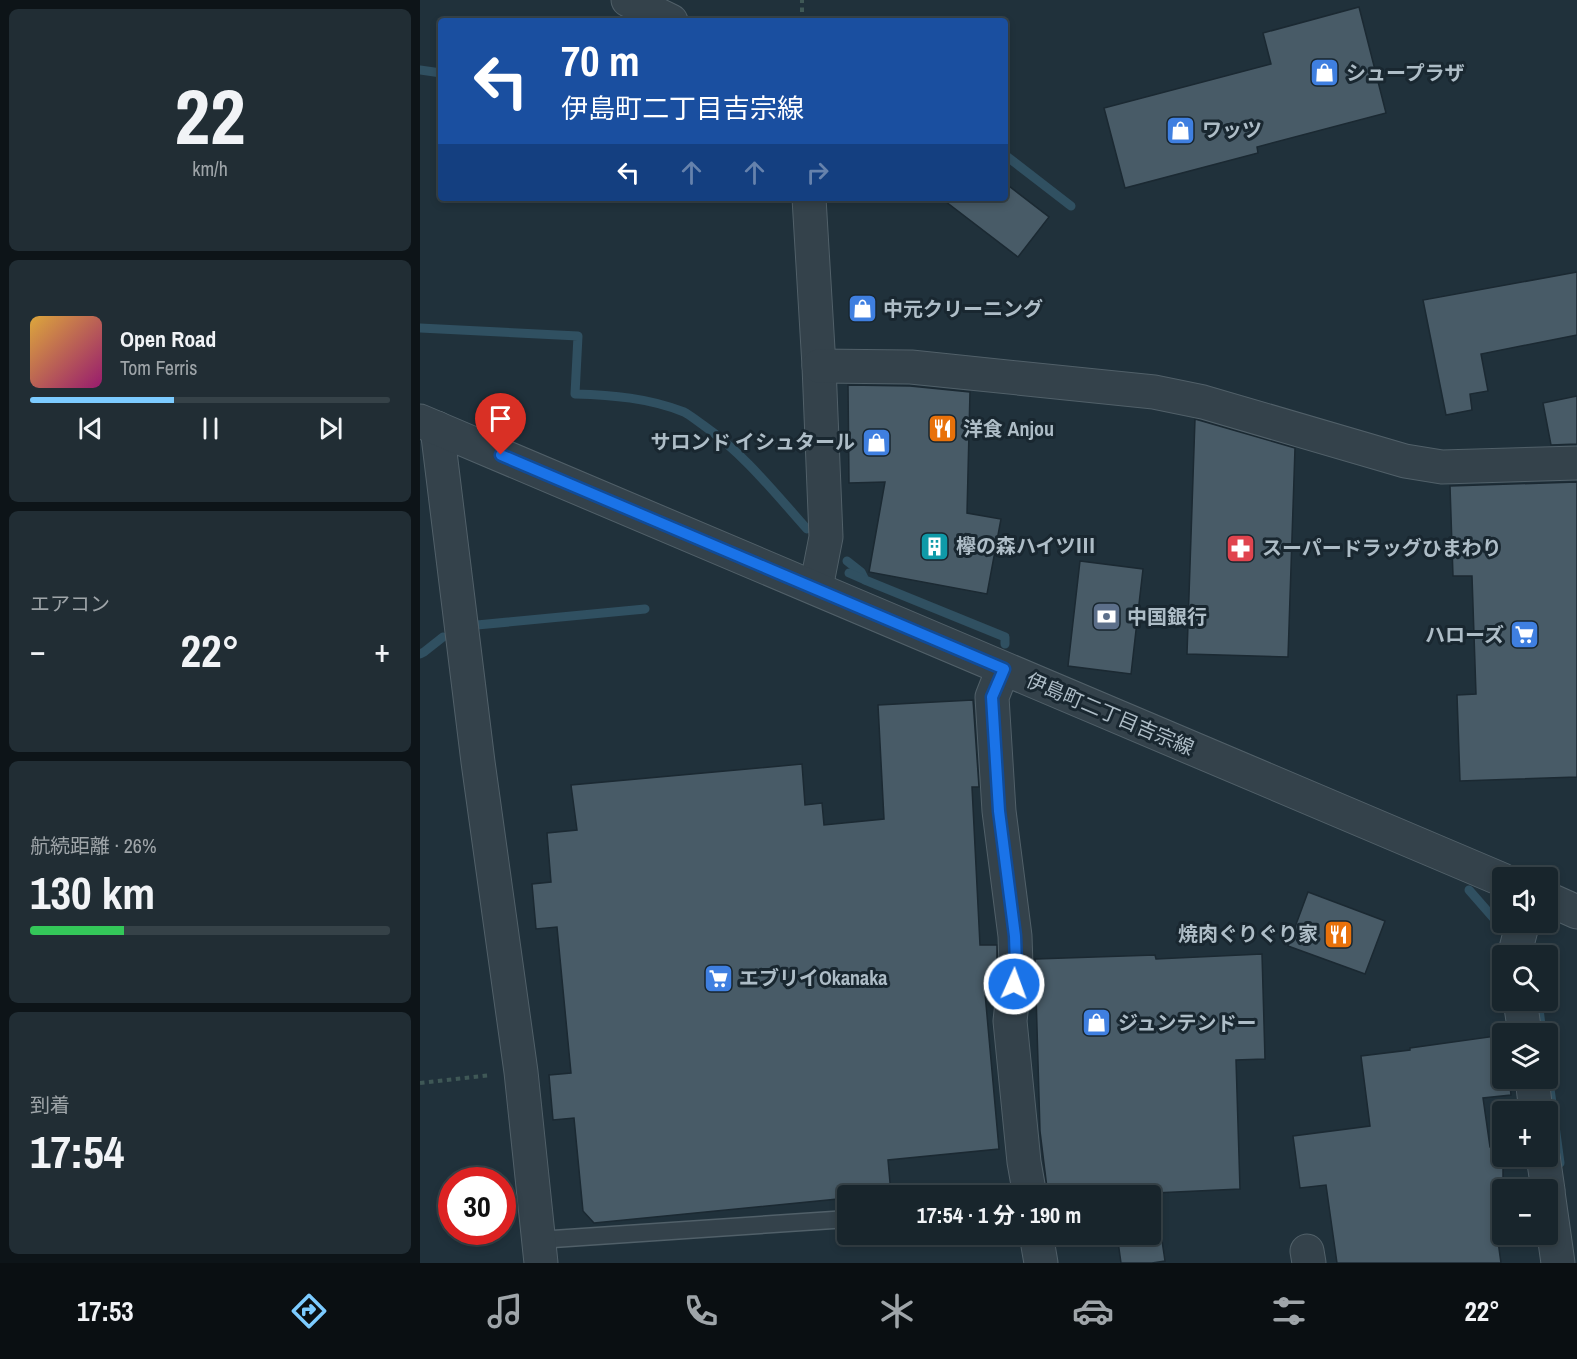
<!DOCTYPE html>
<html lang="ja">
<meta charset="utf-8">
<style>
body{margin:0;font-family:"Archivo Narrow","Noto Sans JP",sans-serif;background:#212d34;color:#f1f3f6;height:100vh;display:flex;flex-direction:column;font-size:22px;white-space:nowrap}
*{box-sizing:border-box;margin:0}
p{font-size:20px;color:#9fa5a9}
.icon{flex:none;width:33px;height:33px;fill:none;stroke:currentColor;stroke-width:2;stroke-linecap:round;stroke-linejoin:round}
.map{position:relative;flex:1;overflow:hidden}
.side{display:flex;flex-direction:column;gap:9px;padding:9px;background:#0d1418;width:420px}
.side>*{flex:none}
.guide{position:absolute;left:18px;top:18px;width:570px;height:183px;border-radius:6px;box-shadow:0 3px 9px #0003,0 0 0 2px #364248;background:#1a4fa0;color:#fff;overflow:hidden}
.tools{position:absolute;left:1072px;top:867px;display:grid;gap:12px}
.tools a{display:grid;place-items:center;width:66px;height:66px;border-radius:6px;background:#18252c;box-shadow:0 3px 9px #0003,0 0 0 2px #364248;font-size:30px}
.speed{position:absolute;left:18px;top:1167px;display:flex;gap:12px;font-size:30px;font-weight:700;text-align:center}
.speed>*{display:grid;place-content:center;width:78px;height:78px;border-radius:50%;background:#18252c;box-shadow:0 3px 9px #0003,0 0 0 2px #364248;line-height:1}
.speed .limit{border:9px solid #d22;background:#fff;color:#111}
.pin{position:absolute;display:grid;place-items:center;width:51px;height:51px;color:#fff;margin:-62px -26px;border-radius:50% 50% 50% 0;rotate:-45deg;box-shadow:0 0 6px #0007}
.pin .icon{rotate:45deg}
.me{position:absolute;width:66px;margin:-33px;rotate:2deg;stroke-linejoin:round;filter:drop-shadow(0 0 4px #0008)}
.turn{display:flex;align-items:center;gap:21px;height:126px;padding:0 24px;font-size:27px}
.turn .icon{width:78px;height:78px;stroke-width:2.5}
.turn b{display:block;font-size:42px;line-height:51px}
.lanes{display:flex;align-items:center;height:57px;padding:0 24px;background:#0003;justify-content:center;gap:30px;direction:ltr}
.lanes .off{opacity:.35}
.big{font-size:45px;font-weight:700;line-height:1.1}
.side .widget{flex:1;display:flex;flex-direction:column;justify-content:center;gap:9px;min-width:0;padding:0 21px;border-radius:9px;background:#212d34}
.side .dial{align-items:center;gap:0}
.dial b{font-size:78px;line-height:1}
.song{display:flex;align-items:center;gap:18px}
.cover{width:72px;height:72px;border-radius:9px;background:linear-gradient(135deg,hsl(40 70% 55%),hsl(320 70% 35%))}
.played{height:6px;border-radius:3px;background:linear-gradient(90deg,#7ccbff 40%,#364248 40%)}
.keys{display:flex;justify-content:space-around;direction:ltr}
.heat{display:flex;justify-content:space-between;align-items:center;font-size:33px;direction:ltr}
.charge{height:9px;border-radius:4px;background:linear-gradient(90deg,#34c759 26%,#364248 0)}
.trip{position:absolute;left:417px;top:1185px;width:324px;height:60px;border-radius:6px;background:#18252c;box-shadow:0 3px 9px #0003,0 0 0 2px #364248;font-weight:700;line-height:60px;text-align:center}
.menu{display:flex;height:96px;justify-content:space-around;align-items:center;background:#0a0f12;color:#9fa5a9}
.menu .icon{width:42px;height:42px}
.menu .current{color:#7ccbff}
.menu b{font-size:27px;color:#f1f3f6}
main{display:flex;flex:1;min-height:0}
.map>svg:first-child{display:block}
</style>
<main>
<section class="side">
<div class="widget dial"><b>22</b><p>km/h</p></div>
<div class="widget">
<div class="song"><i class="cover"></i><div><b>Open Road</b><p>Tom Ferris</p></div></div>
<div class="played"></div>
<div class="keys"><svg class="icon" aria-label="previous" viewBox="0 0 24 24"><path d="M18 5L8 12l10 7zM5 5v14"/></svg><svg class="icon" aria-label="pause" viewBox="0 0 24 24"><path d="M8 5v14M16 5v14"/></svg><svg class="icon" aria-label="next" viewBox="0 0 24 24"><path d="M6 5l10 7-10 7zM19 5v14"/></svg></div>
</div>
<div class="widget"><p>エアコン</p>
<div class="heat"><a>−</a><b class="big">22°</b><a>+</a></div>
</div>
<div class="widget"><p>航続距離 · 26%</p><b class="big">130 km</b><div class="charge"></div></div>
<div class="widget"><p>到着</p><b class="big">17:54</b></div>
</section>
<div class="map">
<svg width="1157" height="1263" viewBox="0 0 1157 1263">
<rect width="100%" height="100%" fill="#20313b"/>
<g fill="none" stroke-linecap="round" stroke-linejoin="round">
<!-- stream -->
<g stroke="#305061" stroke-width="9">
<polyline points="0,70 21,73"/>
<polyline points="585,155 651,206"/>
<path d="M0,328L158,336L155,394C192,395 229,398 264,412C270,415 277,421 283,425C323,453 354,492 387,529"/>
<polyline points="427,561 441,572 445,580 585,637 585,644"/>
<polyline points="429,573 445,580"/>
<polyline points="57,625 225,609"/>
<polyline points="0,654 4,652 23,637"/>
<polyline points="1049,890 1091,938"/>
<polyline points="1118,1000 1122,1034"/>
<polyline points="1129,1081 1140,1163"/>
</g>
</g>
<!-- building -->
<g fill="#485b67" stroke="#1b2932" stroke-width="1.5">
<polygon points="939,7 966,113 837,147 838,153 705,188 684,108 851,64 843,33"/>
<polygon points="585,183 629,217 598,257 521,198 585,198"/>
<polygon points="1157,272 1157,335 1061,354 1068,391 1050,394 1052,410 1026,415 1003,300"/>
<polygon points="428,385 490,386 550,392 547,513 581,519 567,594 449,572 465,482 429,483"/>
<polygon points="1157,396 1157,444 1131,445 1123,403"/>
<polygon points="775,419 875,448 868,657 767,654"/>
<polygon points="1157,482 1157,777 1040,781 1037,695 1056,694 1052,576 1033,576 1030,486"/>
<polygon points="660,561 723,569 711,674 648,666"/>
<polygon points="553,700 559,787 552,787 560,945 577,945 577,965 576,981 564,982 579,1149 468,1160 471,1194 428,1196 428,1198 174,1223 163,1211 154,1118 133,1120 129,1075 151,1073 137,927 116,929 112,884 131,882 127,833 157,830 151,785 382,764 385,805 402,803 404,825 464,819 458,705"/>
<polygon points="888,892 965,921 945,974 868,946"/>
<polygon points="842,954 845,1059 816,1060 820,1189 735,1193 745,1261 732,1263 701,1263 697,1234 730,1234 730,1196 691,1196 691,1194 628,1196 620,1131 615,959 735,955 736,959"/>
<polygon points="1083,1035 1083,1078 1089,1078 1091,1095 1063,1098 1070,1147 1083,1145 1083,1233 1077,1234 1081,1263 917,1263 906,1185 880,1188 873,1136 950,1126 941,1056 990,1050 990,1048"/>
</g>
<g fill="none" stroke-linecap="round" stroke-linejoin="round">
<defs>
<polyline id="service" points="118,1240 428,1219"/>
<g id="minor">
<polyline points="208,0 251,21"/>
<polyline points="389,198 399,366 406,537 396,588"/>
<polyline points="399,366 491,367 734,392 783,402 985,461 1022,467 1157,463"/>
<polyline points="17,428 58,762 101,1072 121,1263"/>
<polyline points="583,669 572,697 579,811 595,936 596,966 590,1021 604,1162 610,1196"/>
<polyline points="1094,956 1103,922"/>
<polyline points="1100,1000 1105,1034"/>
<polyline points="1112,1078 1116,1112"/>
<polyline points="1123,1156 1128,1190"/>
<polyline points="1128,1192 1138,1263"/>
<polyline points="616,1234 621,1263"/>
<polyline points="887,1251 889,1263"/>
</g>
<g id="tertiary">
<polyline points="0,421 1083,880"/>
<polyline points="1128,899 1157,912"/>
</g>
</defs>
<!-- service casing -->
<use href="#service" stroke="#516069" stroke-width="19"/>
<!-- minor casing -->
<use href="#minor" stroke="#516069" stroke-width="35"/>
<!-- tertiary casing -->
<use href="#tertiary" stroke="#516069" stroke-width="35"/>
<!-- path -->
<g stroke="#3f5856" stroke-width="4" stroke-dasharray="4.5 4.5" stroke-linecap="butt">
<polyline points="382,21 382,0"/>
<polyline points="0,1083 71,1075"/>
</g>
<!-- service -->
<use href="#service" stroke="#34424b" stroke-width="16"/>
<!-- minor -->
<use href="#minor" stroke="#34424b" stroke-width="33"/>
<!-- tertiary -->
<use href="#tertiary" stroke="#34424b" stroke-width="33"/>
</g>
<g fill="none" stroke-linecap="round" stroke-linejoin="round">
<defs>
<polyline id="route" points="81,455 584,669 572,697 579,811 595,936 596,966 594,984"/>
</defs>
<!-- route casing -->
<use href="#route" stroke="#114b97" stroke-width="15"/>
<!-- route -->
<use href="#route" stroke="#1a73e8" stroke-width="10"/>
</g>
<!-- icons -->
<defs>
<symbol id="shop-square" viewBox="-11 -11 22 22"><rect x="-9" y="-9" width="18" height="18" rx="4" fill="#3f7fe0" stroke="#192730"/><path d="M-5-2.5h2.3a2.7 3.5 0 0 1 5.4 0H5L5.5 6h-11ZM-1.5-2.5h3a1.5 2.3 0 0 0-3 0Z" fill="#fff"/></symbol>
<symbol id="restaurant-square" viewBox="-11 -11 22 22"><rect x="-9" y="-9" width="18" height="18" rx="4" fill="#e8710a" stroke="#192730"/><path d="M-5-6h1v4h1v-4h1v4h1v-4h1v5L-1.5 .5V6h-2V.5L-5-1ZM5-6V6H3V1.5H1.5Q1.5-4 5-6Z" fill="#fff"/></symbol>
<symbol id="building-square" viewBox="-11 -11 22 22"><rect x="-9" y="-9" width="18" height="18" rx="4" fill="#0f9aa8" stroke="#192730"/><path d="M-4-6H4V6H1V3H-1V6H-4ZM-2.5-4.3h1.7v1.8h-1.7ZM.8-4.3h1.7v1.8H.8ZM-2.5-1h1.7V.8h-1.7ZM.8-1h1.7V.8H.8Z" fill="#fff"/></symbol>
<symbol id="pharmacy-square" viewBox="-11 -11 22 22"><rect x="-9" y="-9" width="18" height="18" rx="4" fill="#e0444e" stroke="#192730"/><path d="M-2-6h4v4h4v4h-4v4h-4v-4h-4v-4h4Z" fill="#fff"/></symbol>
<symbol id="bank-square" viewBox="-11 -11 22 22"><rect x="-9" y="-9" width="18" height="18" rx="4" fill="#5c6f8a" stroke="#192730"/><path d="M-6-4H6V4H-6ZM0-2.3a2.3 2.3 0 1 0 0 4.6a2.3 2.3 0 1 0 0-4.6Z" fill="#fff"/></symbol>
<symbol id="supermarket-square" viewBox="-11 -11 22 22"><rect x="-9" y="-9" width="18" height="18" rx="4" fill="#3f7fe0" stroke="#192730"/><path d="M-6-5.5h2.5l.6 2H6L4.5 2H-2.5L-4.4-4H-6ZM-1.5 3.2a1.3 1.3 0 1 0 .1 0ZM3 3.2a1.3 1.3 0 1 0 .1 0Z" fill="#fff"/></symbol>
</defs>
<g fill-rule="evenodd">
<use href="#shop-square" x="888" y="56" width="33" height="33"/>
<use href="#shop-square" x="744" y="114" width="33" height="33"/>
<use href="#shop-square" x="426" y="292" width="33" height="33"/>
<use href="#restaurant-square" x="506" y="412" width="33" height="33"/>
<use href="#shop-square" x="440" y="426" width="33" height="33"/>
<use href="#building-square" x="498" y="530" width="33" height="33"/>
<use href="#pharmacy-square" x="804" y="532" width="33" height="33"/>
<use href="#bank-square" x="670" y="600" width="33" height="33"/>
<use href="#supermarket-square" x="1088" y="618" width="33" height="33"/>
<use href="#restaurant-square" x="902" y="918" width="33" height="33"/>
<use href="#supermarket-square" x="282" y="962" width="33" height="33"/>
<use href="#shop-square" x="660" y="1006" width="33" height="33"/>
</g>
<g text-anchor="middle" stroke-width="6" stroke-linejoin="round" paint-order="stroke">
<!-- poi labels -->
<g font-size="20" font-weight="bold" fill="#aebdc7" stroke="#192730" text-anchor="start">
<text x="926" y="80">シュープラザ</text>
<text x="782" y="137">ワッツ</text>
<text x="463" y="316">中元クリーニング</text>
<text x="543" y="436">洋食 Anjou</text>
<text x="435" y="449" text-anchor="end">サロンド イシュタール</text>
<text x="536" y="553">欅の森ハイツⅢ</text>
<text x="842" y="555">スーパードラッグひまわり</text>
<text x="707" y="624">中国銀行</text>
<text x="1084" y="642" text-anchor="end">ハローズ</text>
<text x="898" y="941" text-anchor="end">焼肉ぐりぐり家</text>
<text x="319" y="985">エブリイOkanaka</text>
<text x="698" y="1030">ジュンテンドー</text>
</g>
<!-- street labels -->
<g font-size="20" fill="#aebdc7" stroke="#192730">
<text transform="translate(690 714) rotate(23)" y="7">伊島町二丁目吉宗線</text>
</g>
</g>
</svg>
<div class="tools">
<a><svg class="icon" aria-label="sound" viewBox="0 0 24 24"><path d="M4 9h4l5-4v14l-5-4H4zM17 9q2 3 0 6"/></svg></a>
<a><svg class="icon" aria-label="search" viewBox="0 0 24 24"><circle cx="10" cy="10" r="6"/><path d="M15 15l6 6"/></svg></a>
<a><svg class="icon" aria-label="layers" viewBox="0 0 24 24"><path d="M12 4l9 5-9 5-9-5zM3 14l9 5 9-5"/></svg></a>
<a>+</a>
<a>−</a>
</div>
<div class="speed"><div class="limit">30</div></div>
<div class="pin" style="left:81px;top:455px;background:#d93025"><svg class="icon" aria-label="arrive" viewBox="0 0 24 24"><path d="M6 21V4h12l-3 4 3 4H6"/></svg></div>
<svg class="me" style="left:594px;top:984px" viewBox="-20 -20 40 40"><circle r="17" fill="#1a73e8" stroke="#fff" stroke-width="3"/><path d="M0-11L8 9 0 5-8 9z" fill="#fff"/></svg>
<div class="trip">17:54 · 1 分 · 190 m</div>
<div class="guide">
<div class="turn"><svg class="icon" aria-label="left" viewBox="0 0 24 24"><path d="M17 20v-9H6M10 6l-5 5 5 5"/></svg><div><b>70 m</b>伊島町二丁目吉宗線</div></div>
<div class="lanes"><svg class="icon" aria-label="left" viewBox="0 0 24 24"><path d="M17 20v-9H6M10 6l-5 5 5 5"/></svg><svg class="icon off" aria-label="ahead" viewBox="0 0 24 24"><path d="M12 20V5M6 11l6-6 6 6"/></svg><svg class="icon off" aria-label="ahead" viewBox="0 0 24 24"><path d="M12 20V5M6 11l6-6 6 6"/></svg><svg class="icon off" aria-label="right" viewBox="0 0 24 24"><path d="M7 20v-9h11M14 6l5 5-5 5"/></svg></div>
</div>
</div>
</main>
<nav class="menu">
<b>17:53</b>
<svg class="icon current" aria-label="directions" viewBox="0 0 24 24"><path d="M12 3l9 9-9 9-9-9zM9 14v-3h6M13 9l2 2-2 2"/></svg>
<svg class="icon" aria-label="music" viewBox="0 0 24 24"><path d="M9 18V5l10-2v13"/><circle cx="6" cy="18" r="3"/><circle cx="16" cy="16" r="3"/></svg>
<svg class="icon" aria-label="phone" viewBox="0 0 24 24"><path d="M5 4h4l2 5-3 2q2 4 5 5l2-3 5 2v4C11 20 4 13 5 4z"/></svg>
<svg class="icon" aria-label="climate" viewBox="0 0 24 24"><path d="M12 3v18M4 7l16 10M4 17L20 7"/></svg>
<svg class="icon" aria-label="car" viewBox="0 0 24 24"><path d="M5 17H2v-5l4-1 3-4h7l3 4 3 1v5h-3M9 17h6M6 11h13"/><circle cx="7" cy="17" r="2"/><circle cx="17" cy="17" r="2"/></svg>
<svg class="icon" aria-label="filters" viewBox="0 0 24 24"><path d="M4 7h16M4 17h16"/><circle cx="9" cy="7" r="2"/><circle cx="15" cy="17" r="2"/></svg>
<b>22°</b>
</nav>
